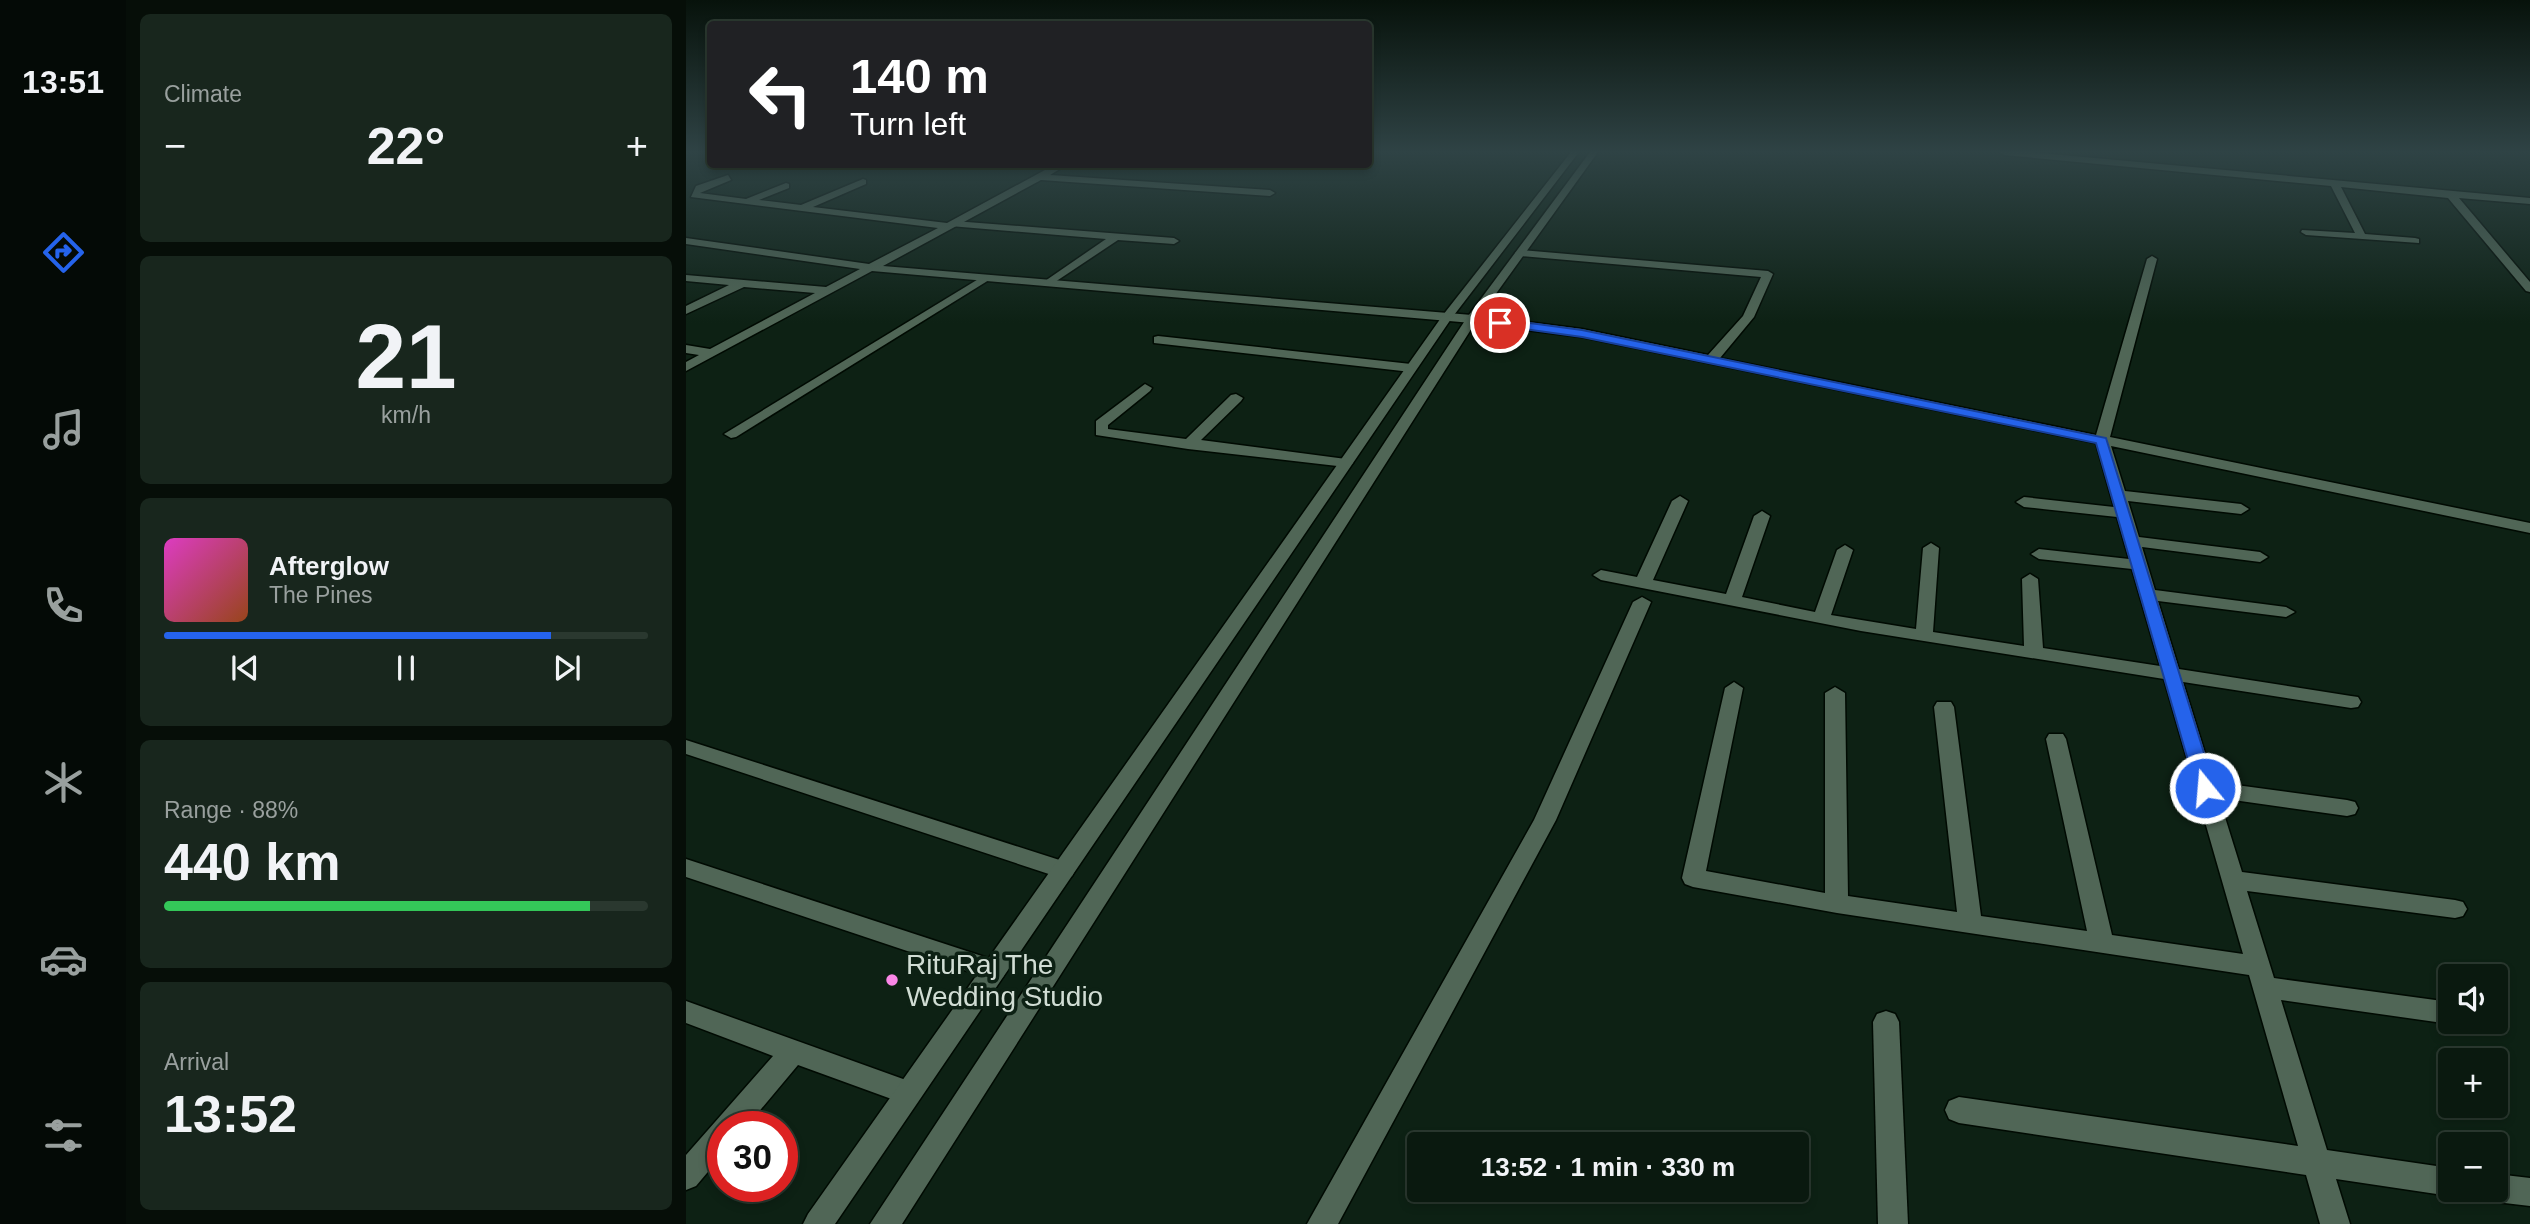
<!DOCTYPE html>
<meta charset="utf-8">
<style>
body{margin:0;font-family:Helvetica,sans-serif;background:#18261d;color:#f1f3f6;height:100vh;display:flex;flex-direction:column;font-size:26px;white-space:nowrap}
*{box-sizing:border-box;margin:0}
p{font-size:23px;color:#99a09e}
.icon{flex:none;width:38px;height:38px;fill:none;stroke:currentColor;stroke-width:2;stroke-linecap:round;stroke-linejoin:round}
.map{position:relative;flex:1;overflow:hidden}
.drawer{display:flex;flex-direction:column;gap:14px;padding:14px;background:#060e08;width:560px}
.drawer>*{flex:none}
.top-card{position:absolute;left:21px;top:21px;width:665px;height:147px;border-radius:7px;box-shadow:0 4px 10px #0003,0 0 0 2px #2a382f;background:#202124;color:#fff;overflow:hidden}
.fabs{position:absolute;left:1752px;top:964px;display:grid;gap:14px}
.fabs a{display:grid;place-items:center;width:70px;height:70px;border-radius:7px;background:#0a190f;box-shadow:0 4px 10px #0003,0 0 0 2px #2a382f;font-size:35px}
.speed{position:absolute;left:21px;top:1111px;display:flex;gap:14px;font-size:35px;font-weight:700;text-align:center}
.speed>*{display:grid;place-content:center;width:91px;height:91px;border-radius:50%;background:#0a190f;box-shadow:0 4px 10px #0003,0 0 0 2px #2a382f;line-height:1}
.speed .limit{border:10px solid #d22;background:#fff;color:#111}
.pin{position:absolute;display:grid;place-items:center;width:60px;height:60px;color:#fff;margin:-30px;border:4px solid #fff;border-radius:50%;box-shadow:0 2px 7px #0007}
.me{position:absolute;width:77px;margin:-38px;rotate:343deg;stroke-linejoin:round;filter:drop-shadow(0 0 5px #0008)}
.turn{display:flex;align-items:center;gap:24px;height:147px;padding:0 28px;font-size:32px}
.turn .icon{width:91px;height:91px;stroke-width:2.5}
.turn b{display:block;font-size:49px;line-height:60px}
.big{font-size:52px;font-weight:700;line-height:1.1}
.drawer .tile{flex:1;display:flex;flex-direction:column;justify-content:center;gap:10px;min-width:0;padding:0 24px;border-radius:10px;background:#18261d}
.drawer .dial{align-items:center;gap:0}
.dial b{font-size:91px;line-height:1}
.song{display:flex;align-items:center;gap:21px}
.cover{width:84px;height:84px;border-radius:10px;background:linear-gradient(135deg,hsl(310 70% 55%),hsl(20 70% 35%))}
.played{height:7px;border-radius:4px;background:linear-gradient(90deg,#2563eb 80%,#2a382f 80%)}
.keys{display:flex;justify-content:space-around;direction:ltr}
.heat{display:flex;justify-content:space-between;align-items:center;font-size:38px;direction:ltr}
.charge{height:10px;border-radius:5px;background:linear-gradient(90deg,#34c759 88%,#2a382f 0)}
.trip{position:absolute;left:721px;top:1132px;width:402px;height:70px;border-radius:7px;background:#0a190f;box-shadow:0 4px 10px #0003,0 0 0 2px #2a382f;font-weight:700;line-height:70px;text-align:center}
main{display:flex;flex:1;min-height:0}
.tab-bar{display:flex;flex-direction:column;width:126px;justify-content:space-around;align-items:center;background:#040a06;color:#99a09e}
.tab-bar .icon{width:49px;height:49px}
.tab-bar .active{color:#2563eb}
.tab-bar b{font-size:32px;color:#f1f3f6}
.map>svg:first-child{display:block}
</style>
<main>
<nav class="tab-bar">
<b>13:51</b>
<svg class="icon active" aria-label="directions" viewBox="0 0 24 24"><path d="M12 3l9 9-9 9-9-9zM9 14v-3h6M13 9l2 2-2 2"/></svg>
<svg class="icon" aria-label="music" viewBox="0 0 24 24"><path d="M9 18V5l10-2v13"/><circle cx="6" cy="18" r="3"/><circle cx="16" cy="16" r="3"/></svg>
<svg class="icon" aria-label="phone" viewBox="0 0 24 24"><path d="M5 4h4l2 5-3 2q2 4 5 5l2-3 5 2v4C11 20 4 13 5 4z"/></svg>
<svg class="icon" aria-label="climate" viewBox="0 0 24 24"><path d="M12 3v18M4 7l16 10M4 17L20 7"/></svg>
<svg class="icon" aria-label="car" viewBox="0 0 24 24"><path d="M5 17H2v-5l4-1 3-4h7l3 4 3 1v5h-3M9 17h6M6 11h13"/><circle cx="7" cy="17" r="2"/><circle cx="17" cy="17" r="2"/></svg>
<svg class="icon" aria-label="filters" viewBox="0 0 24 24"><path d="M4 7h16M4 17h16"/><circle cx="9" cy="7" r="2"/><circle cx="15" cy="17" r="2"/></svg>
</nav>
<section class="drawer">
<div class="tile"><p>Climate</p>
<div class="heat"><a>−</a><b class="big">22°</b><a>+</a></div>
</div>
<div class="tile dial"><b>21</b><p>km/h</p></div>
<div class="tile">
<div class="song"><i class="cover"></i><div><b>Afterglow</b><p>The Pines</p></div></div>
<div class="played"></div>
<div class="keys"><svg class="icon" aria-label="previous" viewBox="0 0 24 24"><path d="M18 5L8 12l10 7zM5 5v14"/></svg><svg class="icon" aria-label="pause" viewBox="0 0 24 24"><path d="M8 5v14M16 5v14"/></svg><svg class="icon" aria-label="next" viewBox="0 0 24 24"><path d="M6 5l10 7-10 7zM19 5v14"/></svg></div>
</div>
<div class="tile"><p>Range · 88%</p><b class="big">440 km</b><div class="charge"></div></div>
<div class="tile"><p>Arrival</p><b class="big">13:52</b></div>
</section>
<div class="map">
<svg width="1844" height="1224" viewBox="0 0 1844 1224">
<rect width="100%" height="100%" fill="#0d2114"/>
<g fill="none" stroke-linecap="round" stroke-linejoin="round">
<defs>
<g id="lane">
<polygon points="268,221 488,238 493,241 488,244 432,240 363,286 359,285 359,281 420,239 264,226 263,224"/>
<polygon points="299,275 303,276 303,280 50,437 45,438 38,434"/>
<polygon points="956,597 965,602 870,820 652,1224 621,1224 848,820 947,602"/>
<polygon points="1200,1011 1209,1014 1213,1022 1222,1224 1192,1224 1187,1022 1191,1014"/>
</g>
<g id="street">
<polygon points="1314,152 1342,152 1844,198 1844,204 1773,198 1844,282 1844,292 1840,291 1762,198 1655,187 1679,234 1729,238 1733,239 1733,243 1620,235 1615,232 1616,230 1669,233 1645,186 1318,155"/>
<polygon points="370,164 382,164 364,175 584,190 589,193 584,196 355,180 197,266 786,315 896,329 1022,355 1057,316 1075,277 834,256 829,253 834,250 1082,271 1087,274 1068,317 1034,358 1410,435 1461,259 1466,256 1471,259 1424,437 1844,523 1844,533 1425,446 1439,491 1555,504 1563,509 1555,514 1442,501 1453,537 1574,552 1582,557 1574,562 1456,547 1469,590 1600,607 1609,612 1600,617 1472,601 1493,669 1665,696 1672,697 1675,702 1672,707 1665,708 1497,682 1528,782 1661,800 1669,802 1672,808 1669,814 1661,816 1533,798 1556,872 1769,900 1777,902 1781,909 1777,916 1769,918 1561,891 1588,978 1764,1002 1764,1022 1770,1022 1764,1024 1595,1000 1641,1150 1764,1168 1764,1190 1774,1192 1764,1196 1650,1179 1664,1224 1634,1224 1620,1175 1273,1123 1263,1119 1259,1110 1263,1101 1273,1097 1612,1146 1563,975 1151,913 1007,887 999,884 996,878 1039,688 1048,682 1057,688 1020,871 1139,893 1139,693 1149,687 1159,693 1162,896 1271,912 1248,707 1251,702 1265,702 1268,707 1295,916 1401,931 1360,739 1363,734 1377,734 1380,739 1426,935 1557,954 1478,679 1175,631 915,580 907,575 915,570 951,577 986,501 994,496 1002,501 967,580 1040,594 1068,516 1076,511 1084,516 1056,597 1129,612 1151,550 1159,545 1167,550 1145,615 1230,629 1237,548 1245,543 1253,548 1247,632 1338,646 1336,579 1344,574 1352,579 1357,648 1474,666 1446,569 1353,559 1345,554 1353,549 1443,559 1431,517 1338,507 1330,502 1338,497 1428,507 1410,443 896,337 786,323 186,271 0,371 0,362 13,355 0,353 0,345 24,349 129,293 58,287 0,314 0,306 43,285 0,281 0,275 140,287 174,269 0,244 0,238 183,264 252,228 5,197 10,186 42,175 45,180 14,193 60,199 100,183 103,184 103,188 73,200 115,205 177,179 180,180 180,184 127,207 261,223"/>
<polygon points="472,336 725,364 731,368 725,372 468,343 468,337"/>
<polygon points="459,384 466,388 464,391 422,425 422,429 500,439 545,395 550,394 557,398 555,401 515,440 660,459 667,463 660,467 502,449 410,435 410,421"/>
<polygon points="0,740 386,864 389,870 386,876 378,879 0,754"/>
<polygon points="0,859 308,960 317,963 320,970 317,977 308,980 0,877"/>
<polygon points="0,1001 231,1084 235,1093 231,1102 222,1105 112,1065 60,1127 37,1127 37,1154 10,1186 0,1190 0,1155 87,1056 0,1023"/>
<polygon points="1810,1174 1844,1178 1844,1206 1810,1202 1800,1198 1796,1190 1810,1190"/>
</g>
<g id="secondary">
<polygon points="885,152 893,152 765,319 149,1224 117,1224 122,1214 757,315"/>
<polygon points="904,152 912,152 791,320 216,1224 184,1224 780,319"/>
</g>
</defs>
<!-- lane casing -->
<use href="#lane" stroke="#000a02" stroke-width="3"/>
<!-- street casing -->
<use href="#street" stroke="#000a02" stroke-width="3"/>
<!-- secondary casing -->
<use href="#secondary" stroke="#000a02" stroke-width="3"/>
<!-- lane -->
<use href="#lane" fill="#506656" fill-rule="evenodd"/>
<!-- street -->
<use href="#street" fill="#506656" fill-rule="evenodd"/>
<!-- secondary -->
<use href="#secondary" fill="#506656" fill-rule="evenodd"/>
</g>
<!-- sky -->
<linearGradient id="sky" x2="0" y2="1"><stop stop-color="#07120b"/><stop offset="0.47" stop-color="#2f4345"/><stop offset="1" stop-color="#2f4345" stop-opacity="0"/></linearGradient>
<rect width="1844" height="323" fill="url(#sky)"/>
<!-- route -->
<polygon fill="#2563eb" stroke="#184099" stroke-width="2" points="814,319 896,330 1420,438 1529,788 1526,793 1513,793 1510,788 1410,443 896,337 810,325 808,323"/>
<!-- markers -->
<circle fill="#fa87e7" stroke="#0d2114" stroke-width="2.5" cx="206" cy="980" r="7"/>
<g text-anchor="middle" stroke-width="7" stroke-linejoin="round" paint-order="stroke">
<!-- near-poi labels -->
<g font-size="28" fill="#d1ddd4" stroke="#0d2114" text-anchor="start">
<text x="220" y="974">RituRaj The<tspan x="220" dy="32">Wedding Studio</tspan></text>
</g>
</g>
</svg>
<div class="fabs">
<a><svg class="icon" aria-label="sound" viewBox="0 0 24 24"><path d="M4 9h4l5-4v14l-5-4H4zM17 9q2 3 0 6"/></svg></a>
<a>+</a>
<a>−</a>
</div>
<div class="speed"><div class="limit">30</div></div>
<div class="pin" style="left:814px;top:323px;background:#d93025"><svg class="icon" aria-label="arrive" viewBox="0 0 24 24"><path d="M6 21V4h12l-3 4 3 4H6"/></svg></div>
<svg class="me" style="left:1519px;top:788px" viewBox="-20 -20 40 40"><circle r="17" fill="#2563eb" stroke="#fff" stroke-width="3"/><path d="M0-11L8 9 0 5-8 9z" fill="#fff"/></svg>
<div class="trip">13:52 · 1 min · 330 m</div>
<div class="top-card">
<div class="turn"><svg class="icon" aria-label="left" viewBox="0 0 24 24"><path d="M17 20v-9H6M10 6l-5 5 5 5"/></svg><div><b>140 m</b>Turn left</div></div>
</div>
</div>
</main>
